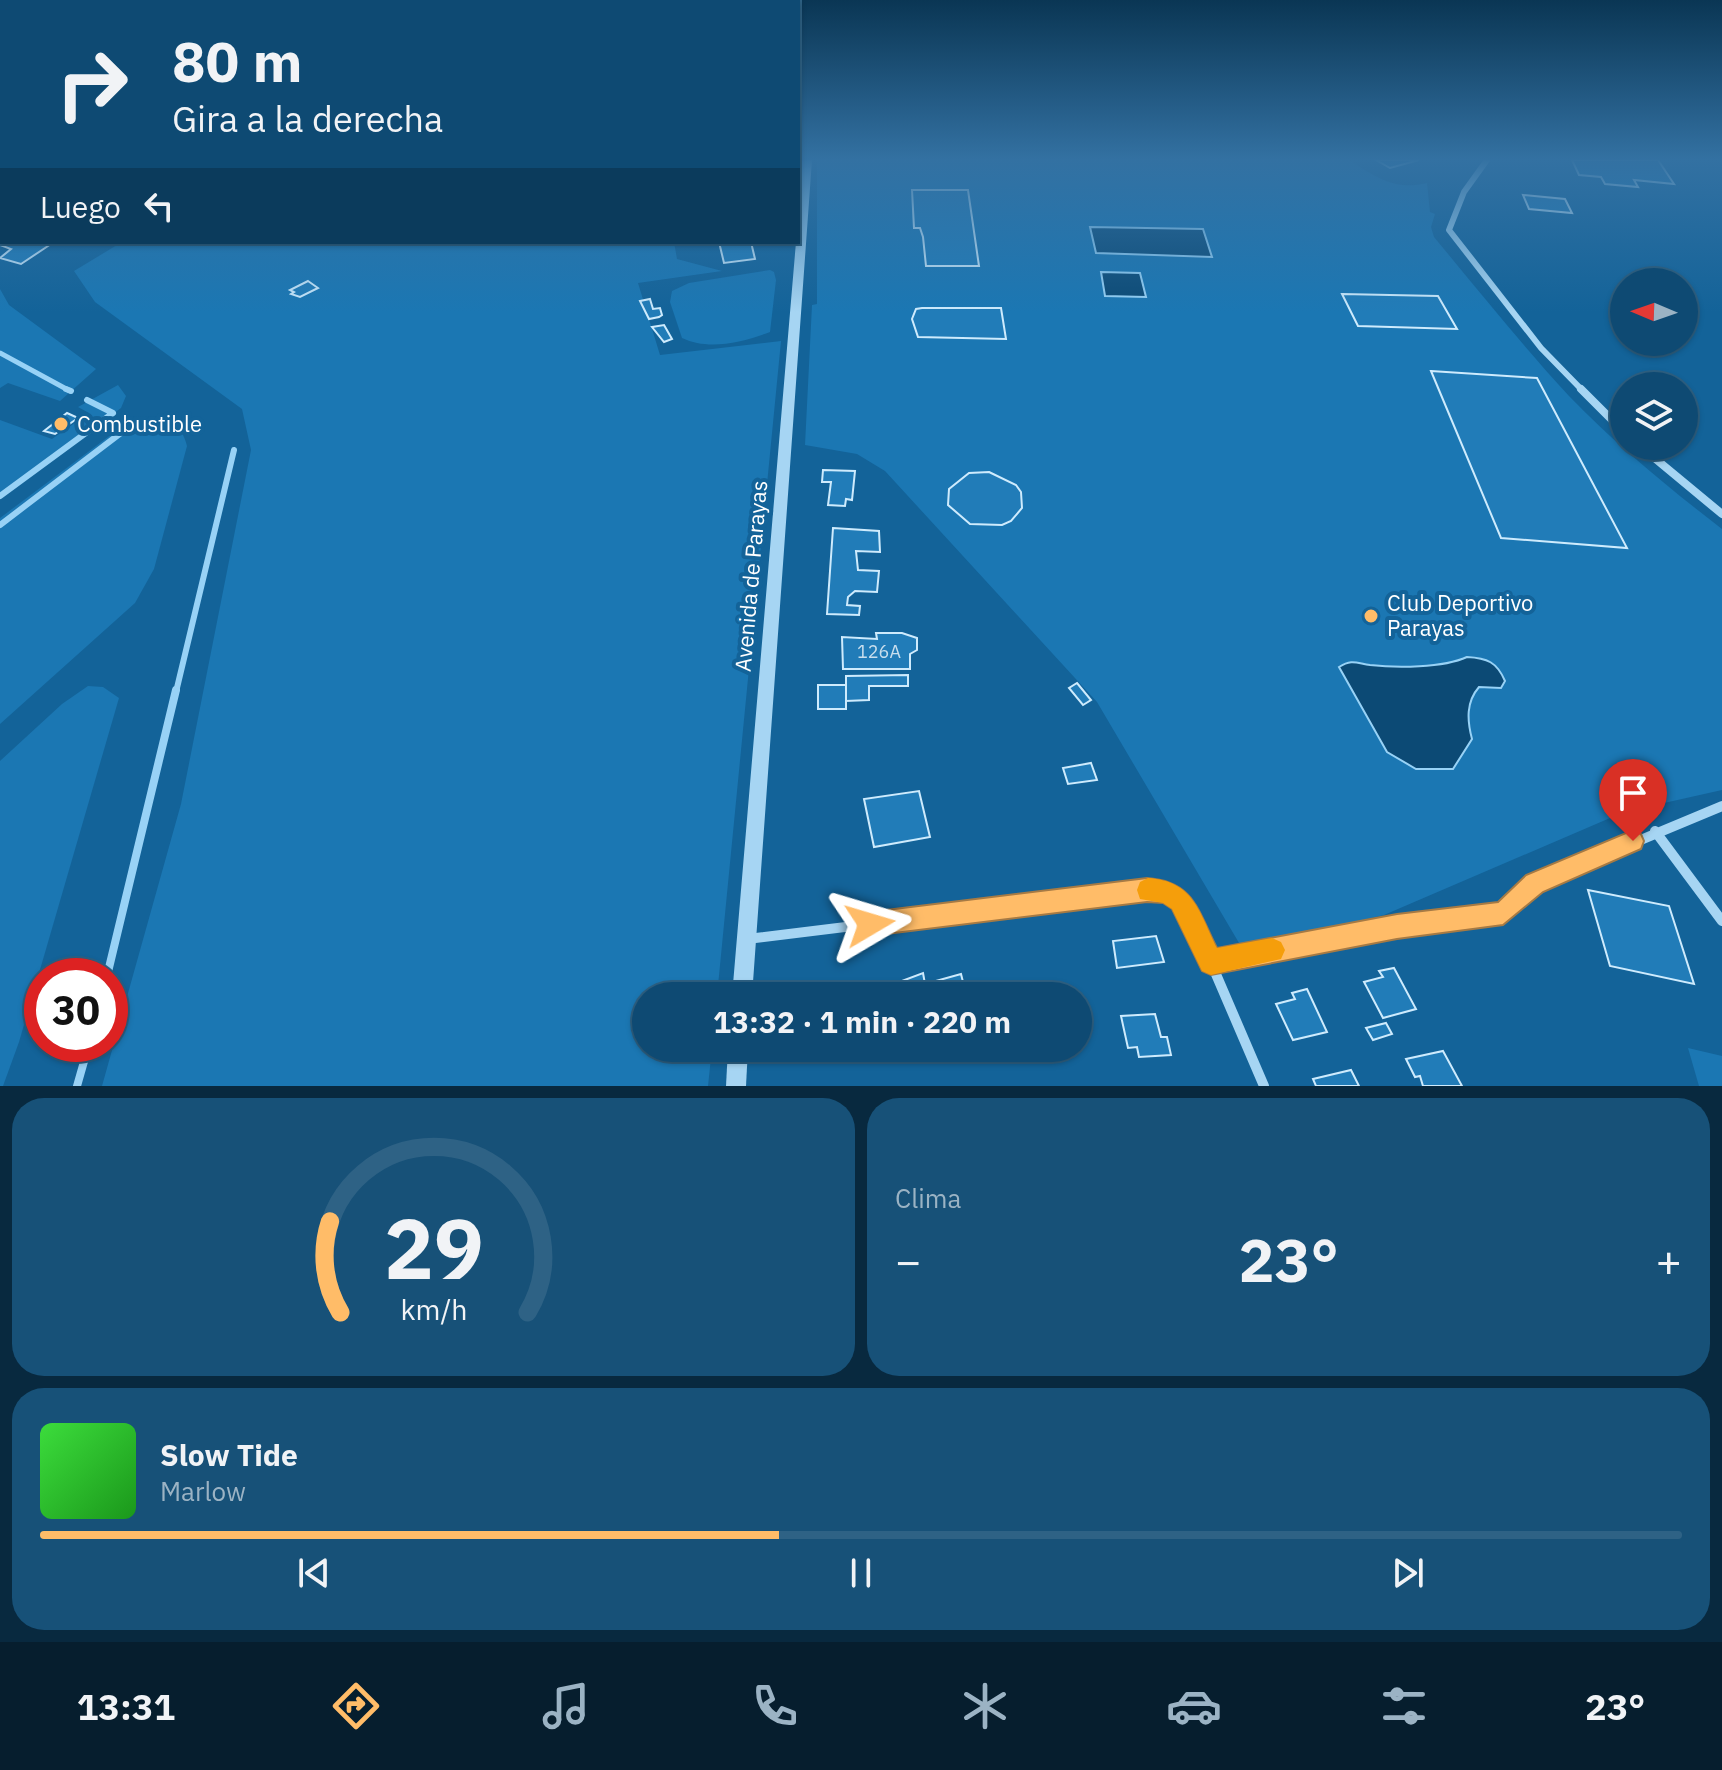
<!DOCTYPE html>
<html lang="es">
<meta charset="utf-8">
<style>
body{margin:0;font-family:"IBM Plex Sans",sans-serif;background:#175178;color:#f1f3f6;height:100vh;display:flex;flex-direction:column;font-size:30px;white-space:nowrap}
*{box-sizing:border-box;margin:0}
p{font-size:26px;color:#9bb3c4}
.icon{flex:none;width:44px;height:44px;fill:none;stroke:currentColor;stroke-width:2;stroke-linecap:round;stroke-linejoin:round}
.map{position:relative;height:1086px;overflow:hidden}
.side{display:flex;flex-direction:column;gap:12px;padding:12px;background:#08293f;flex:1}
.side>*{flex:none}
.guide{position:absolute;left:0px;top:0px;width:800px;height:244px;box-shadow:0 2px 6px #0004,0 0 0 2px #2e6285;background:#0e4a73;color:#f1f3f6;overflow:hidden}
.needle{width:52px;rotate:272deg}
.buttons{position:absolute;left:1610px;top:268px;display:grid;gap:16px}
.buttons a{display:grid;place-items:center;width:88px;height:88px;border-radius:50%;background:#0e4a73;box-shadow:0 2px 6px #0004,0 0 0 2px #2e6285;font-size:40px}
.speed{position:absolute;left:24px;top:958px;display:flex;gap:16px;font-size:40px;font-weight:700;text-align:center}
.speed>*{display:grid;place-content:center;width:104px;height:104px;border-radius:50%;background:#0e4a73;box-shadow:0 2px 6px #0004,0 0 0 2px #2e6285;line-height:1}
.speed .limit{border:12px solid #d22;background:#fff;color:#111}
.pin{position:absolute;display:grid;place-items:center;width:68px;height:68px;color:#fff;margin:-82px -34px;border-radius:50% 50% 50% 0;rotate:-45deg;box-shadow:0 0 8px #0007}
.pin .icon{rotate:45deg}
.me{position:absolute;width:88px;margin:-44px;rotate:83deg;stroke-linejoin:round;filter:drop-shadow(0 0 6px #0008)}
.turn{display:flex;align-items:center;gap:28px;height:168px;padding:0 40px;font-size:36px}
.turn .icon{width:104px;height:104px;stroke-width:2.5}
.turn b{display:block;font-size:56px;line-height:68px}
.then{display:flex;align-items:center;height:76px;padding:0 40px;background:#0003;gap:16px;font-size:30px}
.big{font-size:60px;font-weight:800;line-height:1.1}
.side .widget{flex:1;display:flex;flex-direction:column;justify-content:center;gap:12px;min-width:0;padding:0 28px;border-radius:32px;background:#175178}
.side .dial{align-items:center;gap:0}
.dial svg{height:208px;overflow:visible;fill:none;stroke:#2e6285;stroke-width:7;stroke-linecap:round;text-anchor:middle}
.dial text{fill:#f1f3f6;stroke:none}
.song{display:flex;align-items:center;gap:24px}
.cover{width:96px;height:96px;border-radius:12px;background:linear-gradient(135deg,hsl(120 70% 55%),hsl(120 70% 35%))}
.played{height:8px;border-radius:4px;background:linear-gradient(90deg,#ffbc68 45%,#2e6285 45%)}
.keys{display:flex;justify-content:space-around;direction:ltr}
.heat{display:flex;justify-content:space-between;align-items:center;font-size:44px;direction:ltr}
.side .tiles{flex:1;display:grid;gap:12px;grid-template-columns:1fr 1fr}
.widget:last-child{grid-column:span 2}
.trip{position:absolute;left:632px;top:982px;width:460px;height:80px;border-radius:40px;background:#0e4a73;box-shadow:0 2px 6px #0004,0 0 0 2px #2e6285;font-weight:800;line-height:80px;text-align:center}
.tabs{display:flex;height:128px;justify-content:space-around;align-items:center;background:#061e2e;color:#9bb3c4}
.tabs .icon{width:56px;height:56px}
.tabs .active{color:#ffbc68}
.tabs b{font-size:36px;color:#f1f3f6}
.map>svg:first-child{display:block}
</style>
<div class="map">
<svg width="1722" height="1086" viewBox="0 0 1722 1086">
<rect width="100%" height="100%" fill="#136399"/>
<!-- green -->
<g fill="#1b77b3">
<path d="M817,160H1349C1376,177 1395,191 1427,183L1430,212L1435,214L1431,227L1434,237C1478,290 1522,345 1569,396C1616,445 1669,488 1722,529V790L1624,812L1384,915L1242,948L1097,702L885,471L857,454L805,445L812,305L817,304Z"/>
<polygon points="122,242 674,242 677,259 722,271 638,283 660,355 781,341 717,996 646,996 646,1048 712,1048 708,1086 102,1086 181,804 251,450 242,409 95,302 74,271"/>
<path d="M770,270L774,272L776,280L770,332C743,342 709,351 682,338L670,302L672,291L689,283Z"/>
<polygon points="0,289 9,305 96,369 60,401 8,383 0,388"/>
<polygon points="118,385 126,396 121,408 0,498 0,420 52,439 89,413 78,407"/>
<path d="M145,418C167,419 181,422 187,446L154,569L135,603L0,724V518L128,422Z"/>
<polygon points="88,686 103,687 119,698 19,1042 3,1086 0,1086 0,761 62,704"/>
<polygon points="1688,1048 1722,1056 1722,1086 1699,1086"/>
</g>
<!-- water -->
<g fill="#0c4a75" stroke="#98d2f6" stroke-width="2">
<polygon points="1090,227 1203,229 1212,257 1096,253"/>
<polygon points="1101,272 1140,273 1146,297 1105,296"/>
<path d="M1467,657C1487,658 1497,662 1505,681L1501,688L1479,687C1466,702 1467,720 1472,739L1453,769H1416L1387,752L1339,667C1352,659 1356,663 1370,665C1396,668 1443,668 1467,657Z"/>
</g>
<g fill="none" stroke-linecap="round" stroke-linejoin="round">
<!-- stream-far2 -->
<polyline stroke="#98d2f6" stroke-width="5" points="0,353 70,391"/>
<!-- stream-far1 -->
<g stroke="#98d2f6" stroke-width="6">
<polyline points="66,389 71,391"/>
<polyline points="0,496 113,413 87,400"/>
<polyline points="0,525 134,423"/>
<polyline points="176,692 234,450"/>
</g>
<!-- stream -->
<g stroke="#98d2f6" stroke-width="8">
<polyline points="107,976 176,690"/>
<polyline points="77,1086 89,1044"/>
</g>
</g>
<!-- building -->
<g fill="#217cb8" stroke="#ceebfd" stroke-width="2">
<polygon points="1376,160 1419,160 1390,168"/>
<polygon points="1572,160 1658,160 1674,184 1634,180 1638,187 1605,184 1601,177 1579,175"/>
<polygon points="912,190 968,190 979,266 926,266 923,237 920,228 914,228"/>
<polygon points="1523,195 1565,199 1572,213 1529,209"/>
<polygon points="54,242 21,264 0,258 11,249 0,245 2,242"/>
<polygon points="719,242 751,242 755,259 724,263"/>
<polygon points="308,281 318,288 300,297 291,294 294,292 290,290"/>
<polygon points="1342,294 1438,296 1457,329 1358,326"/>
<polygon points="650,299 653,309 660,308 662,315 659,317 649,319 640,301"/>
<polygon points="922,308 1001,308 1006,339 918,337 912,319 916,309"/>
<polygon points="664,325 672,339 664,342 652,327"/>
<polygon points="1431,371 1537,378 1627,548 1501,538"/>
<polygon points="67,413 78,418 55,434 44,431"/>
<polygon points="823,470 855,471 852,500 846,499 845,506 828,505 831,482 822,482"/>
<polygon points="989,472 1016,485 1021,492 1022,508 1011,521 1002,525 970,524 948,505 949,489 969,473"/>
<polygon points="833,528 879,531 880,552 856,551 858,570 879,571 877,592 855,591 848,597 847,605 860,606 859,615 827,614"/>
<polygon points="876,633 902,633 917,638 917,650 910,654 910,669 843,669 842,637 877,639"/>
<polygon points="908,675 908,686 869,686 869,700 846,701 846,676"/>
<polygon points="1077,683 1091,700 1083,705 1069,688"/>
<rect x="818" y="685" width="28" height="24"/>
<polygon points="1091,763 1097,780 1068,784 1063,768"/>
<polygon points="919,791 930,837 874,847 864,799"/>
<polygon points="1588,890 1669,906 1694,984 1610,966"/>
<polygon points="1156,936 1164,962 1117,968 1113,941"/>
<polygon points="1394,968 1416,1009 1383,1018 1364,982 1383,977 1379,971"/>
<polygon points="923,973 925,984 961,974 966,994 970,992 971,996 896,996 894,984"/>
<polygon points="1307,989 1327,1032 1293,1040 1276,1004 1295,999 1292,993"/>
<polygon points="1155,1014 1161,1037 1167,1037 1171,1055 1139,1057 1137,1047 1128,1048 1121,1016"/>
<polygon points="1386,1023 1392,1034 1373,1040 1366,1028"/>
<polygon points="1443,1051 1462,1086 1423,1086 1420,1076 1415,1077 1406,1059"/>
<polygon points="1351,1070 1359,1086 1316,1086 1313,1079"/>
</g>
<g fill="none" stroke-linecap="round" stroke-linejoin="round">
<!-- minor-far2 -->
<polyline stroke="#a6d5f3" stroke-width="6" points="1487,160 1464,192 1449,230 1541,348 1583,391"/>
<!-- minor-far1 -->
<g stroke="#a6d5f3" stroke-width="8">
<polyline points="1581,389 1624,432"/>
<polyline points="1640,446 1722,514"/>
</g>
<!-- minor -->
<g stroke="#a6d5f3" stroke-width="10">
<polyline points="1655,831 1722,921"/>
<polyline points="747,939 1147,890 1167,891 1180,900 1197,930 1264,1086"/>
<polyline points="1211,962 1397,926 1503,913 1535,884 1722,806"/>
</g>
<!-- tertiary -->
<g fill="#a6d5f3" fill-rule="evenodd">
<polygon points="802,160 812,160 752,996 732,996 796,242 798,242"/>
<polygon points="728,1048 748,1048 746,1086 726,1086"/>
</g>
</g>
<!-- sky -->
<linearGradient id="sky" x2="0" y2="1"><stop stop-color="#0a3654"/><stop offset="0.51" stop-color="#3371a2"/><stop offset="1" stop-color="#3371a2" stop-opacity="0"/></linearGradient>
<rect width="1722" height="312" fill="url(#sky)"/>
<!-- route -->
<path fill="#ffbc68" stroke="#a67a44" stroke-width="2" d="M1633,830L1641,834L1644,841L1641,849L1543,892L1503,925L1397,939L1211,975L1202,971L1172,909L1163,903L1147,902L870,936L861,933L857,924L861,916L870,912L1147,878C1194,881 1198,911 1217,948L1397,914L1498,902L1526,875Z"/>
<!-- slow -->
<path fill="#f59e0b" d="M1148,878C1194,881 1199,912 1217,948L1272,938L1281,942L1285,950L1281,959L1211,975L1202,971L1172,909L1163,903L1140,899L1137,890L1140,882Z"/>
<!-- markers -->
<g fill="#ffbc68" stroke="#136399" stroke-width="3">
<circle cx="61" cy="424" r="8"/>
<circle cx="1371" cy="616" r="8"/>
</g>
<g text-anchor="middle" stroke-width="8" stroke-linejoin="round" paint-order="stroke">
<!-- number labels -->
<g font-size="18" fill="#c8deed">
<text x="879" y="658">126A</text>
</g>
<!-- poi labels -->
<g font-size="22" fill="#fff" stroke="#136399" text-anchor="start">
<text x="77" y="432">Combustible</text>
<text x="1387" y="611">Club Deportivo<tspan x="1387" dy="25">Parayas</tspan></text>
</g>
<!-- street labels -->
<g font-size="22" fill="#fff" stroke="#136399">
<text transform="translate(751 576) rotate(-85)" y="8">Avenida de Parayas</text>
</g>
</g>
</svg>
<div class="buttons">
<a><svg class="needle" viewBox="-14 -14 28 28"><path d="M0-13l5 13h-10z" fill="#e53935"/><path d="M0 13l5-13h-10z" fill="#9bb3c4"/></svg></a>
<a><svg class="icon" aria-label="layers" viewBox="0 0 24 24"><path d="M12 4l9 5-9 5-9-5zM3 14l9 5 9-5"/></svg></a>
</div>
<div class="speed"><div class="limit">30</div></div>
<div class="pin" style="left:1633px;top:841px;background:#d93025"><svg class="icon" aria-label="arrive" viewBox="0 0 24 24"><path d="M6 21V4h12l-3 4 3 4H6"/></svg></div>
<svg class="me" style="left:870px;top:924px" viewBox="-20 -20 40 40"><path d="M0-17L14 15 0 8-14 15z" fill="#ffbc68" stroke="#fff" stroke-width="4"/></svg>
<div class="trip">13:32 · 1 min · 220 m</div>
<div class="guide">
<div class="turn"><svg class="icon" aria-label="right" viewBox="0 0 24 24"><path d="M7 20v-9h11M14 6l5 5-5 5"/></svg><div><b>80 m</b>Gira a la derecha</div></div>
<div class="then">Luego<svg class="icon" aria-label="left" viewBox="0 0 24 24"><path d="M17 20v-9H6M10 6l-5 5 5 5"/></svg></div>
</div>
</div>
<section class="side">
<div class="tiles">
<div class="widget dial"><svg viewBox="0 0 100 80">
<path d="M14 69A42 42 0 1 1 86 69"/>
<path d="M14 69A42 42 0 0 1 10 34" stroke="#ffbc68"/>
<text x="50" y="56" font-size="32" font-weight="700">29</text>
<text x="50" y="72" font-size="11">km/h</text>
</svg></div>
<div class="widget"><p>Clima</p>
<div class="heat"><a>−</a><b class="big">23°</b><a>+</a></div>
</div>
<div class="widget">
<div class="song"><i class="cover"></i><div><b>Slow Tide</b><p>Marlow</p></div></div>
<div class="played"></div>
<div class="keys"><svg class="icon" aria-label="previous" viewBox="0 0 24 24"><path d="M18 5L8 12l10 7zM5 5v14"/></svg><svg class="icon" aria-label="pause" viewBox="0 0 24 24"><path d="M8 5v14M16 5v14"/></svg><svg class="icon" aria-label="next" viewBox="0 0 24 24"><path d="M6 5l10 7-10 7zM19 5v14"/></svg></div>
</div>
</div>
</section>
<nav class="tabs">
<b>13:31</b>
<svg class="icon active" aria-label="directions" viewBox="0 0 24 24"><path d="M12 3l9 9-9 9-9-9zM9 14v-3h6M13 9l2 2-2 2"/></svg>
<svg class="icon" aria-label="music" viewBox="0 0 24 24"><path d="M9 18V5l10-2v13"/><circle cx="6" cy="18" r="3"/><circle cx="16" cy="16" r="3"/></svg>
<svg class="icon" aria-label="phone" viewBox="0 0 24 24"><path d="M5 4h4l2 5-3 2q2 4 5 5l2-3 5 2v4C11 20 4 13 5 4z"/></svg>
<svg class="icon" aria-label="climate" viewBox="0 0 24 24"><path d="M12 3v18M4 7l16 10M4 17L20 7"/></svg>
<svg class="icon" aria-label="car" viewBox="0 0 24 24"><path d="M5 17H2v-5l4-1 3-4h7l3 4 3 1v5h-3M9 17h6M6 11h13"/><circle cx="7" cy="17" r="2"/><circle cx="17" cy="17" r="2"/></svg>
<svg class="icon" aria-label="filters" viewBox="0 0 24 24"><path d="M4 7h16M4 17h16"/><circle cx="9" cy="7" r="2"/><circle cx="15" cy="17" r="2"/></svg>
<b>23°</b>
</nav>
